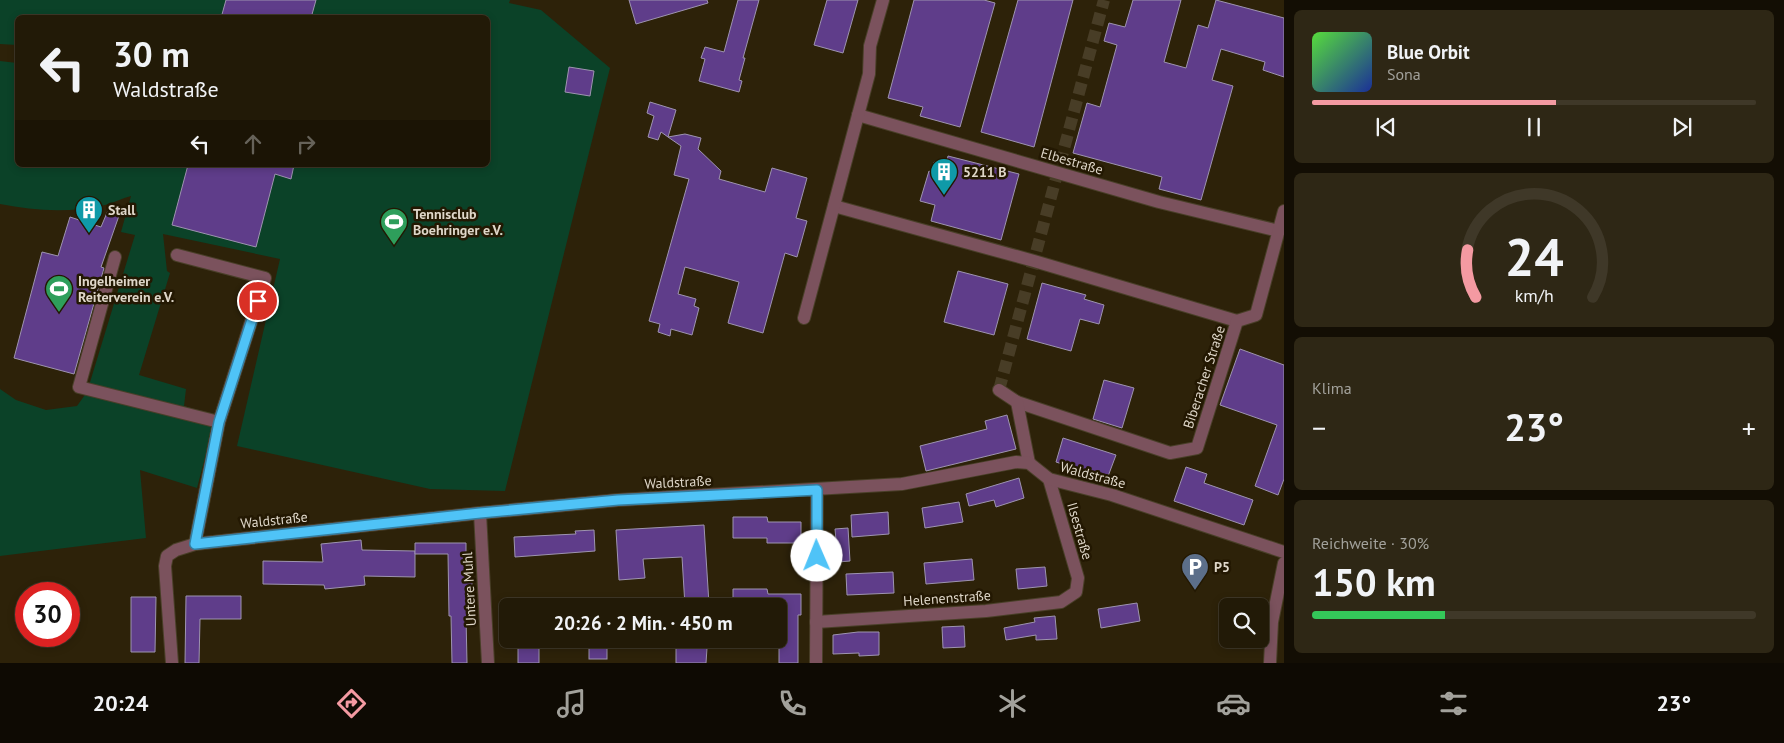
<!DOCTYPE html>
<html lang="de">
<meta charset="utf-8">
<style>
body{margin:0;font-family:"PT Sans",sans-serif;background:#2e2715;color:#f1f3f6;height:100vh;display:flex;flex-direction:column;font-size:19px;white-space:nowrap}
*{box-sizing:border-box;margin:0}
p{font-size:16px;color:#a2a19b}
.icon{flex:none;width:28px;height:28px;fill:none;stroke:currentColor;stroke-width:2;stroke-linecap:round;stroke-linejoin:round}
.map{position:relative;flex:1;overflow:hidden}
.sheet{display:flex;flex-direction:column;gap:10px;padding:10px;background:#130e04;width:500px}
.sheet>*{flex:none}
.hud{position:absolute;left:15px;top:15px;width:475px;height:152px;border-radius:8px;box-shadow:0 2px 8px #0003,0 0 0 1px #3f3828;background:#221a07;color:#f1f3f6;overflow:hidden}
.buttons{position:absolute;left:1219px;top:598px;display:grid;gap:10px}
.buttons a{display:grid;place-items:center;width:50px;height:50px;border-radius:8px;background:#221a07;box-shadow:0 2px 8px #0003,0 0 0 1px #3f3828;font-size:25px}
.speed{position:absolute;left:15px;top:582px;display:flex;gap:10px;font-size:25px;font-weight:700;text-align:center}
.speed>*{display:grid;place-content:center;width:65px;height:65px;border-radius:50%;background:#221a07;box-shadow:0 2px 8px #0003,0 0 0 1px #3f3828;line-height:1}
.speed .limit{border:8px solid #d22;background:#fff;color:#111}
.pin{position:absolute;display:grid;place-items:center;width:42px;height:42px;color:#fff;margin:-21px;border:2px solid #fff;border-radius:50%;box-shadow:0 1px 5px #0007}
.me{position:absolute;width:55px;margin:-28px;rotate:359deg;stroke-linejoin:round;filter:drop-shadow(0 0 4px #0008)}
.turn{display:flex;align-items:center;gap:18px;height:105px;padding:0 15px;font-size:22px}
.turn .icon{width:65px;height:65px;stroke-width:2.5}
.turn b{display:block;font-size:35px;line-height:42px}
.lanes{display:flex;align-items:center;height:48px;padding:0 15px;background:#0003;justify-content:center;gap:25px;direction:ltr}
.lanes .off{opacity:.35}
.big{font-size:38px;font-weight:600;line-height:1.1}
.sheet .tile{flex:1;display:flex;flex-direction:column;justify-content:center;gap:8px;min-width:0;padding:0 18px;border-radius:8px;background:#2e2715}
.sheet .dial{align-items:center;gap:0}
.dial svg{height:130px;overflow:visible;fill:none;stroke:#3f3828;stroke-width:7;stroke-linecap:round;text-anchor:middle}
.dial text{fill:#f1f3f6;stroke:none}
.song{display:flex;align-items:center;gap:15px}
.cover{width:60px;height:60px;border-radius:8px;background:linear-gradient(135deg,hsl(110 70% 55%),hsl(230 70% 35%))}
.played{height:5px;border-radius:2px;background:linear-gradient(90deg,#f49aa2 55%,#3f3828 55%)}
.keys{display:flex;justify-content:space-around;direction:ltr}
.heat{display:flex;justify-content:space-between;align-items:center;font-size:28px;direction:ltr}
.charge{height:8px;border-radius:4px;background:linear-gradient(90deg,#34c759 30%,#3f3828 0)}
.trip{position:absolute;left:499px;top:598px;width:288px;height:50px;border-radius:8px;background:#221a07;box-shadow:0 2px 8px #0003,0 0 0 1px #3f3828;font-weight:600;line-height:50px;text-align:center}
.menu{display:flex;height:80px;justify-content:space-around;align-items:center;background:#0e0a03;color:#a2a19b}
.menu .icon{width:35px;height:35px}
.menu .on{color:#f49aa2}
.menu b{font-size:22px;color:#f1f3f6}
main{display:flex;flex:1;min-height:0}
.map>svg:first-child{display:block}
</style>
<main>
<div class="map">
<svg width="1284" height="663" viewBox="0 0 1284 663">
<rect width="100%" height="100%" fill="#2d2209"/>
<!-- green -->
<path fill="#0b4228" d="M0,0H510L509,3L541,10L610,68L505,491L430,489L237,446L280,259L163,234L167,271L170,273L139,375L186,389L184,406L216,416L197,488L140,470L146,538L0,556V389L16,400L46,410L77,406L87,392L135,235L121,232L131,196C122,198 114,203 105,205C70,213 35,211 0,204V61L17,63L18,165H488V18H18L17,45L0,44Z"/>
<!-- building -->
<g fill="#5f3d8a" stroke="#9e94b0">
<polygon points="226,0 316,0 311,18 221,18"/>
<polygon points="629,0 707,0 708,3 636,24"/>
<polygon points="738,0 759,0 743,58 745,58 739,80 742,81 739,92 699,81 705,59 701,58 705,47 724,52"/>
<polygon points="827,0 858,0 843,53 814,45"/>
<polygon points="914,0 984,0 995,3 960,127 920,116 923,107 888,98"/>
<polygon points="1018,0 1073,0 1034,147 981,132"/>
<polygon points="1133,0 1181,0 1164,62 1186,68 1198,25 1208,28 1216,0 1284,18 1284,77 1263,70 1265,62 1221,49 1212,80 1233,86 1201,200 1159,189 1162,177 1073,153 1087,103 1100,107 1117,45 1104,41 1109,23 1125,27"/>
<polygon points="569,67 594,71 590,96 565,92"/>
<polygon points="650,102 676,110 668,137 661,132 658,140 648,137 654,116 647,113"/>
<polygon points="685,134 701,138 698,149 721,171 719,179 765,192 772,168 807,178 796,218 807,221 797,257 785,253 763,333 728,323 739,282 685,267 678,294 696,299 694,306 699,308 692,335 671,329 670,336 658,332 660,324 649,321 689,179 674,175 681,146 668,137"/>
<polygon points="948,156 1019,174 1001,240 931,221 935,205 920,201 929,171 931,172 934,162 946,166"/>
<polygon points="188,165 294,165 291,179 275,174 256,247 172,225"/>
<polygon points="109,208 121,210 101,267 104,268 74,374 14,358 42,252 58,256 70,217 101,227"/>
<polygon points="958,271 1008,284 994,335 944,322"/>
<polygon points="1042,283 1086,295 1084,299 1104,305 1099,324 1080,319 1071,351 1027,339"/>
<polygon points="1240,349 1284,365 1284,479 1278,495 1255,486 1277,425 1220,405"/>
<polygon points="1104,380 1134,388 1122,428 1093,419"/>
<polygon points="1007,415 1016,449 926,471 920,446 987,429 985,421"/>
<polygon points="1063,438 1116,455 1107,479 1056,462"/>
<polygon points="1186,467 1207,474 1204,483 1253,500 1244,525 1174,501"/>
<polygon points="1019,478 1024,498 996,507 994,500 969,506 966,494"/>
<polygon points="959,502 963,522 925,528 922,508"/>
<polygon points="888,512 889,534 852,537 851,515"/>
<polygon points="733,517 767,517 768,522 801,522 801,543 767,543 767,538 733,538"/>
<polygon points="704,525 709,604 685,606 682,557 643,559 645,578 619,580 616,530"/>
<polygon points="848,528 850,561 838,562 835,529"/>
<polygon points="594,530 595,551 515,557 514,537 576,534 575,531"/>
<polygon points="361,540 362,550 415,551 415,577 364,576 365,585 325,589 324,585 263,584 263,561 323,562 321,544"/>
<polygon points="415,543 466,543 466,569 472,569 472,616 466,616 467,663 452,663 451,616 449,616 448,554 415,554"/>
<polygon points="972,559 974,580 926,584 924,563"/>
<polygon points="1045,567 1047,586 1018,589 1016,569"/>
<polygon points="893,572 894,593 847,595 846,574"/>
<polygon points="733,589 767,589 768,594 801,594 801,615 798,615 798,663 779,663 779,615 778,615 778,606 733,606"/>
<polygon points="186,596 241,596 241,619 200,619 199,663 185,663"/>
<polygon points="131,597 156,597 155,652 131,652"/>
<polygon points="1137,603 1140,621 1101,628 1098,609"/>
<polygon points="1055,616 1057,639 1036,640 1036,635 1006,640 1004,628 1035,622 1034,618"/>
<polygon points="964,626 965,647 943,648 942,627"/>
<polygon points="858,632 879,632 879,655 859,656 859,653 833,654 833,635"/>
<rect x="589" y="639" width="18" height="20"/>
<polygon points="518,645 539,646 539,663 518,663"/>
<polygon points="676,647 707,648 706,663 676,663"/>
</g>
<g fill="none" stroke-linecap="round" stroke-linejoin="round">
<!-- minor-tunnel -->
<polyline stroke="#483d26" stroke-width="12" stroke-dasharray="12 6" stroke-linecap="butt" points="999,390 1104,0"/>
<defs>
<g id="minor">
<polyline points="858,115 1159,202 1279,231"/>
<polyline points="834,206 1034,261 1237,321"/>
<polyline points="177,255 265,278 219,422 195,544"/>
<polyline points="115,257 79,387 219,422"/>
<polyline points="804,318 869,74 870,46 883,0"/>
<polyline points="999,390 1017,402 1170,453 1197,448 1237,321 1256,315 1284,211"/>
<polyline points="1017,402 1029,463"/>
<polyline points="480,513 488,663"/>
<polyline points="816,622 986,611 1061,602 1076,592 1078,578 1049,479"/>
<polyline points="172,663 165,566 167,556 176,550 195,544 480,513 618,500 902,484 1016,462 1029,463 1049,479 1112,495 1284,552"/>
<polyline points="816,663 817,490"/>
<polyline points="1270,663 1272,622 1284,563"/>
</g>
</defs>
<!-- minor casing -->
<use href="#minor" stroke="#493f28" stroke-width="14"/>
<!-- minor -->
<use href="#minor" stroke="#7b525d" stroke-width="12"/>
</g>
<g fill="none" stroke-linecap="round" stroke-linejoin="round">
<defs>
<polyline id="route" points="258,301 219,422 195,544 480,513 618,500 817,490 817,556"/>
</defs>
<!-- route casing -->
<use href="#route" stroke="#337fa1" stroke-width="12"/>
<!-- route -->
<use href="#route" stroke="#4fc3f7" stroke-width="9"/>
</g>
<!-- icons -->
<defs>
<symbol id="building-pin" viewBox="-11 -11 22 30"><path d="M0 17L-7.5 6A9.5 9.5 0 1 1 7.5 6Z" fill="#0f9aa8" stroke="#231802"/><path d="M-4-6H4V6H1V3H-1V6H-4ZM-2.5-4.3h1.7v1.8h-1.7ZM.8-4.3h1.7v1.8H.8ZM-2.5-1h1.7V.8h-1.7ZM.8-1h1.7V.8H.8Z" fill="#fff"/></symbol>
<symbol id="stadium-pin" viewBox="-11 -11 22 30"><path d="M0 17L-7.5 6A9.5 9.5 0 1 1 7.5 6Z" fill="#2e9e5b" stroke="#231802"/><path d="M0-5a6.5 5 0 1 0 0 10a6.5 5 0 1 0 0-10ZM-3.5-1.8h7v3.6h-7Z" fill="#fff"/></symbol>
<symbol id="parking-pin" viewBox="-11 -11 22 30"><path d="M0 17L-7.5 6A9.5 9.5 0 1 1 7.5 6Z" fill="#5c6f8a" stroke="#231802"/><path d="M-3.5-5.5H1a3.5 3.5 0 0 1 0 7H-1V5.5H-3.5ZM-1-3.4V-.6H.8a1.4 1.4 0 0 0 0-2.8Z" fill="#fff"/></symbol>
</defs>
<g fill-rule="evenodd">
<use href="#building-pin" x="928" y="156" width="32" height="43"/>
<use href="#building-pin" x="73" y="194" width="32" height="43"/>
<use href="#stadium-pin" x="378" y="206" width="32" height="43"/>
<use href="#stadium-pin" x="43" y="273" width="32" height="43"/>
<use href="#parking-pin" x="1179" y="551" width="32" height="43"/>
</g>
<g text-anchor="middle" stroke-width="5" stroke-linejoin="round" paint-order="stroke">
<!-- street labels -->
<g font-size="14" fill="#dfd7c9" stroke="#231802">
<text transform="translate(1072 161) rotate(16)" y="5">Elbestraße</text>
<text transform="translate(1204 377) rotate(-72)" y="5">Biberacher Straße</text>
<text transform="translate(1093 475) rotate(15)" y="5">Waldstraße</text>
<text transform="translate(678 482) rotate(-3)" y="5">Waldstraße</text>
<text transform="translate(274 520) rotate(-6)" y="5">Waldstraße</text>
<text transform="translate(1080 531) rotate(74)" y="5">Ilsestraße</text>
<text transform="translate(469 589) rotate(-93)" y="5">Untere Muhl</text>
<text transform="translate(947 598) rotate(-4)" y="5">Helenenstraße</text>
</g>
<!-- poi labels -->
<g font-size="14" font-weight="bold" fill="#dfd7c9" stroke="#231802" text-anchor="start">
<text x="963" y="177">5211 B</text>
<text x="108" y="215">Stall</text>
<text x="413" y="219">Tennisclub<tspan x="413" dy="16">Boehringer e.V.</tspan></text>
<text x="78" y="286">Ingelheimer<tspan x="78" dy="16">Reiterverein e.V.</tspan></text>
<text x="1214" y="572">P5</text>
</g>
</g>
</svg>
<div class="buttons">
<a><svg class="icon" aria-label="search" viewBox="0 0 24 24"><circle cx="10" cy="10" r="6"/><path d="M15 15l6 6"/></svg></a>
</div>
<div class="speed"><div class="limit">30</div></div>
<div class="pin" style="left:258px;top:301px;background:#d93025"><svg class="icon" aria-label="arrive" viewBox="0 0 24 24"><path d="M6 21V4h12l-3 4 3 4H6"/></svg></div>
<svg class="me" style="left:817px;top:556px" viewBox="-20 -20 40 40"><circle r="19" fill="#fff"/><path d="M0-13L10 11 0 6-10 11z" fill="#4fc3f7"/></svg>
<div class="trip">20:26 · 2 Min. · 450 m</div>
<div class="hud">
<div class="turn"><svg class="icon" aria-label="left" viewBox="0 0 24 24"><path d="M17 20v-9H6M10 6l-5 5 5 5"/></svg><div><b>30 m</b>Waldstraße</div></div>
<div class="lanes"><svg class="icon" aria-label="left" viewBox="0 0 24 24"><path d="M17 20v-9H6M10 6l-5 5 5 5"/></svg><svg class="icon off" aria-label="ahead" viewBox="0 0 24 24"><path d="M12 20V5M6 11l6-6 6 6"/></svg><svg class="icon off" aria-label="right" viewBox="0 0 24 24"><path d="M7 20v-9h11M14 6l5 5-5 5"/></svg></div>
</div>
</div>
<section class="sheet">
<div class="tile">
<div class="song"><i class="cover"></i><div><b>Blue Orbit</b><p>Sona</p></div></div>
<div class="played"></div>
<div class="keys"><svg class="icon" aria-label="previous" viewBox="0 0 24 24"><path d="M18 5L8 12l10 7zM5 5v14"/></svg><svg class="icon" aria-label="pause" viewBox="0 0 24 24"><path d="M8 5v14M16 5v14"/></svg><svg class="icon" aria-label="next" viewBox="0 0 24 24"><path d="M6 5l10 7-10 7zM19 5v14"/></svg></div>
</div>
<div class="tile dial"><svg viewBox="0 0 100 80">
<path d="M14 69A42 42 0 1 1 86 69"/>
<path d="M14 69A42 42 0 0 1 9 40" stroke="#f49aa2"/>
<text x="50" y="56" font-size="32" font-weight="700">24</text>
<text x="50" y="72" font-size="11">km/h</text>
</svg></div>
<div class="tile"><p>Klima</p>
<div class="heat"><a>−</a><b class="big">23°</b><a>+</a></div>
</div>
<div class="tile"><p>Reichweite · 30%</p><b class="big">150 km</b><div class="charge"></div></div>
</section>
</main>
<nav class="menu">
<b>20:24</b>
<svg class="icon on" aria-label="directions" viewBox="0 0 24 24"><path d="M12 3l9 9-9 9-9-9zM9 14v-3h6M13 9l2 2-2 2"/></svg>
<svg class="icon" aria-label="music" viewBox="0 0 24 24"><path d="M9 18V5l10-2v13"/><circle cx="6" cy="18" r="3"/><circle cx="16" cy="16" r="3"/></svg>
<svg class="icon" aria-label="phone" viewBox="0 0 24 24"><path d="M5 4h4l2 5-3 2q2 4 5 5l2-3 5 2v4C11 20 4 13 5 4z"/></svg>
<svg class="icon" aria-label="climate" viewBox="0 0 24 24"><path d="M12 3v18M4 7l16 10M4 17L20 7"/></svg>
<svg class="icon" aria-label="car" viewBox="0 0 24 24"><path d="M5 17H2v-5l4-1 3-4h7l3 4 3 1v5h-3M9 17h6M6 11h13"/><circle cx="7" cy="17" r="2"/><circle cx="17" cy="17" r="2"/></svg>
<svg class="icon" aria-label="filters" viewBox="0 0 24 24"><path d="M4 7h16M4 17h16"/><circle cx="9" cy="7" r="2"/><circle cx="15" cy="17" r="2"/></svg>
<b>23°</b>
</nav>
